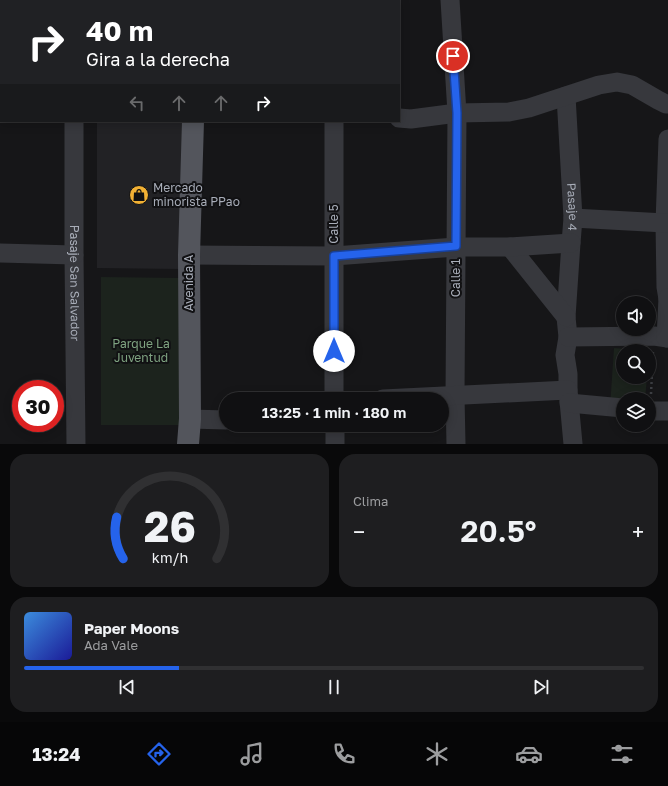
<!DOCTYPE html>
<html lang="es">
<meta charset="utf-8">
<style>
body{margin:0;font-family:"Golos Text",sans-serif;background:#1e1e20;color:#f1f3f6;height:100vh;display:flex;flex-direction:column;font-size:15px;white-space:nowrap}
*{box-sizing:border-box;margin:0}
p{font-size:13px;color:#9c9d9f}
.icon{flex:none;width:22px;height:22px;fill:none;stroke:currentColor;stroke-width:2;stroke-linecap:round;stroke-linejoin:round}
.map{position:relative;height:444px;overflow:hidden}
.panel{display:flex;flex-direction:column;gap:10px;padding:10px;background:#09090a;flex:1}
.panel>*{flex:none}
.hud{position:absolute;left:0px;top:0px;width:400px;height:122px;box-shadow:0 2px 10px #0003,0 0 0 1px #303032;background:#202124;color:#fff;overflow:hidden}
.controls{position:absolute;left:616px;top:296px;display:grid;gap:8px}
.controls a{display:grid;place-items:center;width:40px;height:40px;border-radius:50%;background:#101012;box-shadow:0 2px 10px #0003,0 0 0 1px #303032;font-size:20px}
.speed{position:absolute;left:12px;top:380px;display:flex;gap:8px;font-size:20px;font-weight:700;text-align:center}
.speed>*{display:grid;place-content:center;width:52px;height:52px;border-radius:50%;background:#101012;box-shadow:0 2px 10px #0003,0 0 0 1px #303032;line-height:1}
.speed .limit{border:6px solid #d22;background:#fff;color:#111}
.pin{position:absolute;display:grid;place-items:center;width:34px;height:34px;color:#fff;margin:-17px;border:2px solid #fff;border-radius:50%;box-shadow:0 1px 4px #0007}
.me{position:absolute;width:44px;margin:-22px;rotate:0deg;stroke-linejoin:round;filter:drop-shadow(0 0 3px #0008)}
.turn{display:flex;align-items:center;gap:14px;height:84px;padding:0 20px;font-size:18px}
.turn .icon{width:52px;height:52px;stroke-width:2.5}
.turn b{display:block;font-size:28px;line-height:34px}
.lanes{display:flex;align-items:center;height:38px;padding:0 20px;background:#0003;justify-content:center;gap:20px;direction:ltr}
.lanes .off{opacity:.35}
.big{font-size:30px;font-weight:600;line-height:1.1}
.panel .widget{flex:1;display:flex;flex-direction:column;justify-content:center;gap:6px;min-width:0;padding:0 14px;border-radius:16px;background:#1e1e20}
.panel .dial{align-items:center;gap:0}
.dial svg{height:104px;overflow:visible;fill:none;stroke:#303032;stroke-width:7;stroke-linecap:round;text-anchor:middle}
.dial text{fill:#f1f3f6;stroke:none}
.song{display:flex;align-items:center;gap:12px}
.cover{width:48px;height:48px;border-radius:6px;background:linear-gradient(135deg,hsl(210 70% 55%),hsl(240 70% 35%))}
.played{height:4px;border-radius:2px;background:linear-gradient(90deg,#2563eb 25%,#303032 25%)}
.keys{display:flex;justify-content:space-around;direction:ltr}
.heat{display:flex;justify-content:space-between;align-items:center;font-size:22px;direction:ltr}
.panel .tiles{flex:1;display:grid;gap:10px;grid-template-columns:1fr 1fr}
.widget:last-child{grid-column:span 2}
.trip{position:absolute;left:219px;top:392px;width:230px;height:40px;border-radius:20px;background:#101012;box-shadow:0 2px 10px #0003,0 0 0 1px #303032;font-weight:600;line-height:40px;text-align:center}
.menu{display:flex;height:64px;justify-content:space-around;align-items:center;background:#060607;color:#9c9d9f}
.menu .icon{width:28px;height:28px}
.menu .selected{color:#2563eb}
.menu b{font-size:18px;color:#f1f3f6}
.map>svg:first-child{display:block}
</style>
<div class="map">
<svg width="668" height="444" viewBox="0 0 668 444">
<rect width="100%" height="100%" fill="#161618"/>
<!-- built -->
<polygon fill="#222225" points="97,121 183,121 180,269 97,268"/>
<!-- green -->
<g fill="#1c231d">
<polygon points="101,277 180,278 180,425 101,425"/>
<polygon points="614,348 649,351 623,351 623,377 647,377 645,399 623,399 610,407"/>
</g>
<g fill="none" stroke-linecap="round" stroke-linejoin="round">
<!-- path -->
<polyline stroke="#3d3f44" stroke-width="2.5" stroke-dasharray="2 3" stroke-linecap="butt" points="651,394 653,351"/>
<!-- minor -->
<g stroke="#37383d" stroke-width="19">
<polyline points="188,0 188,1"/>
<polyline points="332,0 332,1"/>
<polyline points="450,0 457,113 455,396 456,444"/>
<polyline points="75,1 75,0"/>
<path id="s1" d="M566,96L573,218L571,243L566,317L568,337L565,355L568,374V390L573,444"/>
<polyline points="399,118 411,119 457,113 509,112 529,108 599,85 617,82 632,85 658,100 666,104 668,104"/>
<path id="s2" d="M74,121V255L76,444"/>
<polyline points="334,121 334,399"/>
<polyline points="668,139 665,223 666,287 668,299"/>
<polyline points="573,218 665,223"/>
<polyline points="510,247 566,317"/>
<polyline points="0,253 74,255"/>
<polyline points="189,255 334,256 456,247 510,247 571,243"/>
<polyline points="568,337 654,336 668,338"/>
<polyline points="666,338 668,298"/>
<polyline points="383,399 568,390"/>
<polyline points="569,403 623,408"/>
<polyline points="649,411 668,411"/>
<polyline points="190,419 226,420"/>
<polyline points="335,425 335,444"/>
</g>
<!-- major -->
<g stroke="#53555c" stroke-width="22">
<polyline points="0,31 1,31"/>
<polyline points="188,444 190,419 189,255 193,121"/>
</g>
</g>
<g fill="none" stroke-linecap="round" stroke-linejoin="round">
<defs>
<polyline id="route" points="334,351 334,256 456,246 457,113 453,56"/>
</defs>
<!-- route casing -->
<use href="#route" stroke="#184099" stroke-width="10"/>
<!-- route -->
<use href="#route" stroke="#2563eb" stroke-width="7"/>
</g>
<!-- icons -->
<defs>
<symbol id="shop-disc" viewBox="-11 -11 22 22"><circle r="9.5" fill="#f2b134" stroke="#111113"/><path d="M-5-2.5h2.3a2.7 3.5 0 0 1 5.4 0H5L5.5 6h-11ZM-1.5-2.5h3a1.5 2.3 0 0 0-3 0Z" fill="#111"/></symbol>
</defs>
<g fill-rule="evenodd">
<use href="#shop-disc" x="128" y="184" width="22" height="22"/>
</g>
<g text-anchor="middle" stroke-width="4" stroke-linejoin="round" paint-order="stroke">
<!-- poi labels -->
<g font-size="12" fill="#a8adb8" stroke="#111113" text-anchor="start">
<text x="153" y="192">Mercado<tspan x="153" dy="14">minorista PPao</tspan></text>
</g>
<!-- street labels -->
<g font-size="12" fill="#a8adb8" stroke="#111113">
<text dy="4" stroke="none"><textPath href="#s1" startOffset="111">Pasaje 4</textPath></text>
<text transform="translate(334 224) rotate(-90)" y="4">Calle 5</text>
<text transform="translate(456 278) rotate(-90)" y="4">Calle 1</text>
<text dy="4" stroke="none"><textPath href="#s2" startOffset="162">Pasaje San Salvador</textPath></text>
<text transform="translate(189 283) rotate(-90)" y="4">Avenida A</text>
</g>
<!-- park labels -->
<g font-size="12" fill="#7fa381" stroke="#111113">
<text x="141" y="348">Parque La<tspan x="141" dy="14">Juventud</tspan></text>
</g>
</g>
</svg>
<div class="controls">
<a><svg class="icon" aria-label="sound" viewBox="0 0 24 24"><path d="M4 9h4l5-4v14l-5-4H4zM17 9q2 3 0 6"/></svg></a>
<a><svg class="icon" aria-label="search" viewBox="0 0 24 24"><circle cx="10" cy="10" r="6"/><path d="M15 15l6 6"/></svg></a>
<a><svg class="icon" aria-label="layers" viewBox="0 0 24 24"><path d="M12 4l9 5-9 5-9-5zM3 14l9 5 9-5"/></svg></a>
</div>
<div class="speed"><div class="limit">30</div></div>
<div class="pin" style="left:453px;top:56px;background:#d93025"><svg class="icon" aria-label="arrive" viewBox="0 0 24 24"><path d="M6 21V4h12l-3 4 3 4H6"/></svg></div>
<svg class="me" style="left:334px;top:351px" viewBox="-20 -20 40 40"><circle r="19" fill="#fff"/><path d="M0-13L10 11 0 6-10 11z" fill="#2563eb"/></svg>
<div class="trip">13:25 · 1 min · 180 m</div>
<div class="hud">
<div class="turn"><svg class="icon" aria-label="right" viewBox="0 0 24 24"><path d="M7 20v-9h11M14 6l5 5-5 5"/></svg><div><b>40 m</b>Gira a la derecha</div></div>
<div class="lanes"><svg class="icon off" aria-label="left" viewBox="0 0 24 24"><path d="M17 20v-9H6M10 6l-5 5 5 5"/></svg><svg class="icon off" aria-label="ahead" viewBox="0 0 24 24"><path d="M12 20V5M6 11l6-6 6 6"/></svg><svg class="icon off" aria-label="ahead" viewBox="0 0 24 24"><path d="M12 20V5M6 11l6-6 6 6"/></svg><svg class="icon" aria-label="right" viewBox="0 0 24 24"><path d="M7 20v-9h11M14 6l5 5-5 5"/></svg></div>
</div>
</div>
<section class="panel">
<div class="tiles">
<div class="widget dial"><svg viewBox="0 0 100 80">
<path d="M14 69A42 42 0 1 1 86 69"/>
<path d="M14 69A42 42 0 0 1 9 37" stroke="#2563eb"/>
<text x="50" y="56" font-size="32" font-weight="700">26</text>
<text x="50" y="72" font-size="11">km/h</text>
</svg></div>
<div class="widget"><p>Clima</p>
<div class="heat"><a>−</a><b class="big">20.5°</b><a>+</a></div>
</div>
<div class="widget">
<div class="song"><i class="cover"></i><div><b>Paper Moons</b><p>Ada Vale</p></div></div>
<div class="played"></div>
<div class="keys"><svg class="icon" aria-label="previous" viewBox="0 0 24 24"><path d="M18 5L8 12l10 7zM5 5v14"/></svg><svg class="icon" aria-label="pause" viewBox="0 0 24 24"><path d="M8 5v14M16 5v14"/></svg><svg class="icon" aria-label="next" viewBox="0 0 24 24"><path d="M6 5l10 7-10 7zM19 5v14"/></svg></div>
</div>
</div>
</section>
<nav class="menu">
<b>13:24</b>
<svg class="icon selected" aria-label="directions" viewBox="0 0 24 24"><path d="M12 3l9 9-9 9-9-9zM9 14v-3h6M13 9l2 2-2 2"/></svg>
<svg class="icon" aria-label="music" viewBox="0 0 24 24"><path d="M9 18V5l10-2v13"/><circle cx="6" cy="18" r="3"/><circle cx="16" cy="16" r="3"/></svg>
<svg class="icon" aria-label="phone" viewBox="0 0 24 24"><path d="M5 4h4l2 5-3 2q2 4 5 5l2-3 5 2v4C11 20 4 13 5 4z"/></svg>
<svg class="icon" aria-label="climate" viewBox="0 0 24 24"><path d="M12 3v18M4 7l16 10M4 17L20 7"/></svg>
<svg class="icon" aria-label="car" viewBox="0 0 24 24"><path d="M5 17H2v-5l4-1 3-4h7l3 4 3 1v5h-3M9 17h6M6 11h13"/><circle cx="7" cy="17" r="2"/><circle cx="17" cy="17" r="2"/></svg>
<svg class="icon" aria-label="filters" viewBox="0 0 24 24"><path d="M4 7h16M4 17h16"/><circle cx="9" cy="7" r="2"/><circle cx="15" cy="17" r="2"/></svg>
</nav>
